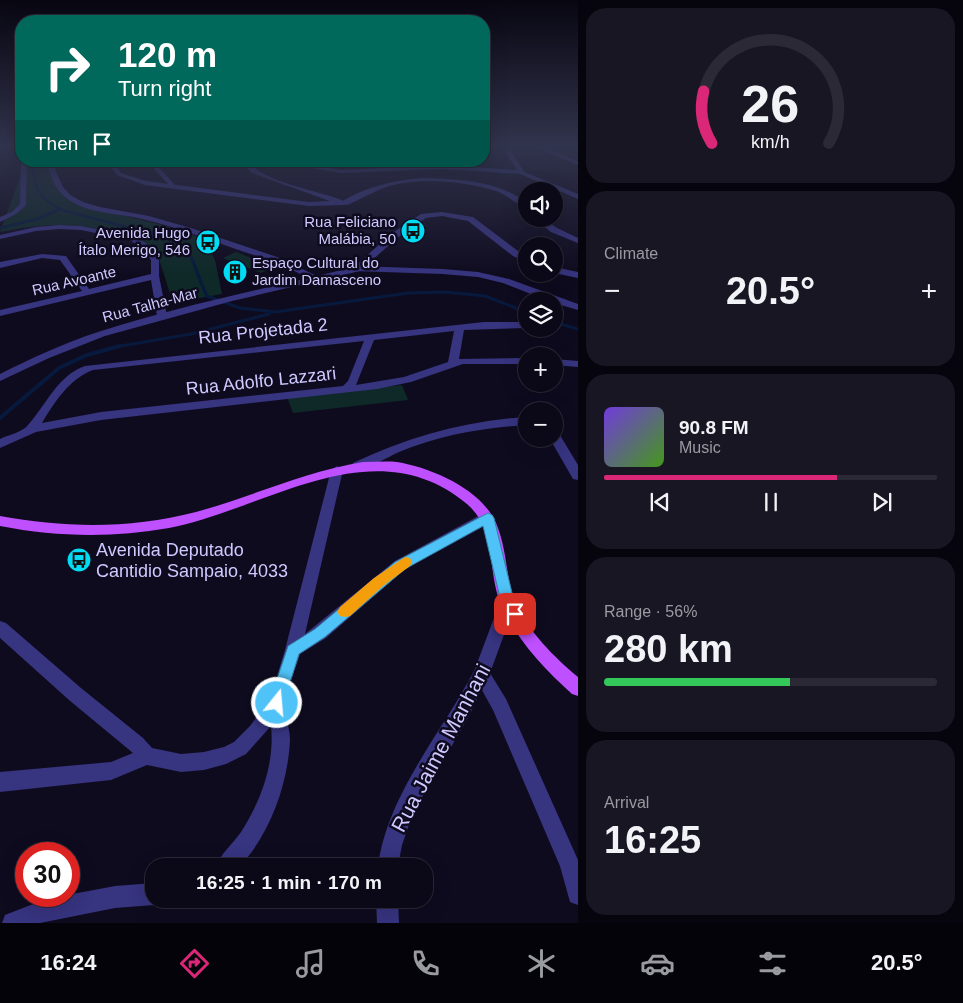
<!DOCTYPE html>
<meta charset="utf-8">
<style>
body{margin:0;font-family:Arial,sans-serif;background:#191624;color:#f1f3f6;height:100vh;display:flex;flex-direction:column;font-size:19px;white-space:nowrap}
*{box-sizing:border-box;margin:0}
p{font-size:16px;color:#9a9aa1}
.icon{flex:none;width:28px;height:28px;fill:none;stroke:currentColor;stroke-width:2;stroke-linecap:round;stroke-linejoin:round}
.map{position:relative;flex:1;overflow:hidden}
.drawer{display:flex;flex-direction:column;gap:8px;padding:8px;background:#06040d;width:385px}
.drawer>*{flex:none}
.hud{position:absolute;left:15px;top:15px;width:475px;height:152px;border-radius:20px;box-shadow:0 5px 20px #0002,0 0 0 1px #2b2936;background:#00695c;color:#fff;overflow:hidden}
.fabs{position:absolute;left:518px;top:182px;display:grid;gap:10px}
.fabs a{display:grid;place-items:center;width:45px;height:45px;border-radius:50%;background:#0b0817;box-shadow:0 5px 20px #0002,0 0 0 1px #2b2936;font-size:25px}
.speed{position:absolute;left:15px;top:842px;display:flex;gap:10px;font-size:25px;font-weight:700;text-align:center}
.speed>*{display:grid;place-content:center;width:65px;height:65px;border-radius:50%;background:#0b0817;box-shadow:0 5px 20px #0002,0 0 0 1px #2b2936;line-height:1}
.speed .limit{border:8px solid #d22;background:#fff;color:#111}
.pin{position:absolute;display:grid;place-items:center;width:42px;height:42px;color:#fff;margin:-21px;border-radius:10px;box-shadow:0 2px 8px #0006}
.me{position:absolute;width:55px;margin:-28px;rotate:17deg;stroke-linejoin:round;filter:drop-shadow(0 0 4px #0008)}
.turn{display:flex;align-items:center;gap:18px;height:105px;padding:0 20px;font-size:22px}
.turn .icon{width:65px;height:65px;stroke-width:2.5}
.turn b{display:block;font-size:35px;line-height:42px}
.then{display:flex;align-items:center;height:48px;padding:0 20px;background:#0003;gap:10px;font-size:19px}
.big{font-size:38px;font-weight:800;line-height:1.1}
.drawer .widget{flex:1;display:flex;flex-direction:column;justify-content:center;gap:8px;min-width:0;padding:0 18px;border-radius:20px;background:#191624}
.drawer .dial{align-items:center;gap:0}
.dial svg{height:130px;overflow:visible;fill:none;stroke:#2b2936;stroke-width:7;stroke-linecap:round;text-anchor:middle}
.dial text{fill:#f1f3f6;stroke:none}
.song{display:flex;align-items:center;gap:15px}
.cover{width:60px;height:60px;border-radius:8px;background:linear-gradient(135deg,hsl(260 70% 55%),hsl(100 70% 35%))}
.played{height:5px;border-radius:2px;background:linear-gradient(90deg,#db2777 70%,#2b2936 70%)}
.keys{display:flex;justify-content:space-around;direction:ltr}
.heat{display:flex;justify-content:space-between;align-items:center;font-size:28px;direction:ltr}
.charge{height:8px;border-radius:4px;background:linear-gradient(90deg,#34c759 56%,#2b2936 0)}
.trip{position:absolute;left:145px;top:858px;width:288px;height:50px;border-radius:20px;background:#0b0817;box-shadow:0 5px 20px #0002,0 0 0 1px #2b2936;font-weight:800;line-height:50px;text-align:center}
.tab-bar{display:flex;height:80px;justify-content:space-around;align-items:center;background:#040309;color:#9a9aa1}
.tab-bar .icon{width:35px;height:35px}
.tab-bar .current{color:#db2777}
.tab-bar b{font-size:22px;color:#f1f3f6}
main{display:flex;flex:1;min-height:0}
.map>svg:first-child{display:block}
</style>
<main>
<div class="map">
<svg width="578" height="923" viewBox="0 0 578 923">
<rect width="100%" height="100%" fill="#0f0b1f"/>
<!-- green -->
<g fill="#0e2928">
<path d="M26,161H49L56,180L81,205L166,226L204,239L215,260L222,294L173,303L159,259L153,248C96,222 61,220 0,232Z"/>
<polygon points="236,252 274,267 261,273 223,258"/>
<polygon points="402,385 408,400 293,413 287,397"/>
</g>
<g fill="none" stroke-linecap="round" stroke-linejoin="round">
<!-- stream-far2 -->
<g stroke="#071a3d" stroke-width="2.5">
<path d="M32,161C34,186 38,199 62,210L156,235"/>
<polyline points="0,228 37,219 58,210"/>
</g>
<!-- stream-far1 -->
<g stroke="#071a3d" stroke-width="3">
<path d="M151,233C199,246 188,258 207,296L240,308L275,312L408,293L445,292L485,296L526,312"/>
<polyline points="554,322 578,329"/>
<polyline points="115,347 191,334 269,314"/>
</g>
<!-- stream -->
<polyline stroke="#071a3d" stroke-width="4" points="0,418 59,368 87,355 120,346"/>
<!-- pedestrian -->
<polygon fill="#373480" fill-rule="evenodd" points="21,161 27,161 26,205 16,214 0,222 0,217 12,212 20,204"/>
<!-- minor -->
<g fill="#373480" fill-rule="evenodd">
<polygon points="158,161 165,161 160,169 174,184 174,186 170,186 154,169"/>
<polygon points="442,161 449,161 442,168 438,168 437,167"/>
<polygon points="522,171 578,194 578,199 520,174 520,172"/>
<path d="M421,178C456,179 497,180 526,202V207C516,204 507,195 496,191C464,181 422,177 389,186C374,191 361,199 347,205L340,203C361,188 395,180 421,178Z"/>
<polygon points="534,219 543,219 557,228 578,238 578,243 551,232"/>
<polygon points="59,225 81,226 133,236 149,245 159,260 159,276 167,316 165,318 159,318 157,316 151,280 0,316 0,310 82,291 60,260 42,258 0,268 0,262 42,254 66,256 89,289 151,274 151,260 143,249 130,240 81,230 59,229 36,231 0,239 0,235 36,227"/>
<polygon points="357,266 443,269 478,272 509,279 578,304 578,310 554,303 554,301 549,301 503,283 478,277 443,274 354,271 353,269"/>
<path d="M484,322H526V328L464,330L459,359L526,358V364H463L411,382L377,389L101,420L36,432L0,448V439C8,435 23,432 28,425C47,404 57,376 85,366ZM454,331L448,362L404,377L356,385L374,340ZM364,341L348,381L343,386L101,412L42,423C54,403 69,379 93,370Z"/>
<polygon points="554,359 578,361 578,367 554,365"/>
<path d="M526,417V425C482,428 440,435 399,452C388,457 363,472 353,469L351,466L353,463C408,437 465,421 526,417Z"/>
<polygon points="554,431 558,432 578,465 578,480 573,479 550,439 554,439"/>
<path d="M337,466L343,470L305,634L395,561L482,514H492L494,518L492,522L405,569L326,638L300,654C295,670 288,686 286,702C284,714 290,728 290,740C288,784 270,834 240,866H216C221,853 233,844 241,832C261,801 275,763 271,726L246,754L226,764L204,770L181,772L147,765L111,780L0,792V772L111,762L133,753L69,700L0,638V621L6,623L81,688L143,738L152,748L181,754L204,752L224,747L234,742L250,726L270,699L285,650L331,470Z"/>
<path d="M481,666L487,669L489,674L469,716L413,813L402,845L398,866H378C388,793 442,733 475,669Z"/>
<polygon points="154,883 154,899 163,899 162,902 154,905 115,908 40,923 2,923 5,915 46,899 115,886"/>
<polygon points="376,899 398,899 399,923 377,923"/>
</g>
<!-- tertiary -->
<g fill="#373480" fill-rule="evenodd">
<path d="M502,147H508L525,173L524,174L442,169L341,173L310,168L295,161C310,161 325,168 341,170L442,165L517,170Z"/>
<polygon points="535,147 543,147 578,161 578,165"/>
<path d="M47,161H53L56,172L63,187L70,195L83,202L100,207L149,216L194,229L277,257L317,276L354,267L391,234L421,214L442,212L473,217L526,257V262L513,256L468,221L442,216L426,218L397,238L360,271L232,301L105,336L49,358L0,381V374C32,358 64,343 98,332C166,310 238,294 308,278C283,264 256,256 230,247C202,237 175,227 146,220C121,213 92,215 69,200C56,192 49,175 47,161Z"/>
<path d="M114,161H120L117,167L121,173L146,181L309,202L330,201L252,173L246,167L245,161H251C255,182 330,192 348,203L344,205L309,206L145,185L117,175L111,167Z"/>
<polygon points="554,267 578,272 578,278 554,273"/>
<polygon points="508,596 513,598 516,602 490,673 506,699 578,860 578,905 570,902 560,866 493,710 473,674 500,602 503,598"/>
</g>
<!-- primary -->
<path fill="#be50ff" fill-rule="evenodd" d="M363,462C374,462 386,461 397,462C433,468 486,491 498,528C507,552 506,578 515,602C528,631 554,657 578,677V696L572,694C543,668 515,638 500,602C487,568 497,530 467,504C374,426 267,509 169,528C112,538 57,537 0,526V516C65,528 131,529 196,512C254,496 303,472 363,462Z"/>
</g>
<!-- sky -->
<linearGradient id="sky" x2="0" y2="1"><stop stop-color="#080611"/><stop offset="0.53" stop-color="#31344d"/><stop offset="1" stop-color="#31344d" stop-opacity="0"/></linearGradient>
<rect width="578" height="276" fill="url(#sky)"/>
<!-- route -->
<polygon fill="#4fc3f7" stroke="#337fa1" points="488,513 492,515 494,518 514,601 522,614 520,619 515,620 510,619 501,602 483,526 405,569 325,637 299,654 282,708 277,710 271,708 269,703 288,646 315,629 395,562"/>
<!-- slow -->
<polygon fill="#f59e0b" points="405,557 410,558 412,562 410,566 383,586 350,616 345,617 340,616 337,612 340,607 374,578"/>
<!-- icons -->
<defs>
<symbol id="bus-disc" viewBox="-11 -11 22 22"><circle r="9.5" fill="#00dcf4" stroke="#0f0b1f"/><path d="M-5-6H5V4H4V6H2V4H-2V6H-4V4H-5ZM-3.5-4V0h7V-4ZM-3.5 1.2v1.5H-2V1.2ZM2 1.2v1.5H3.5V1.2Z" fill="#111"/></symbol>
<symbol id="building-disc" viewBox="-11 -11 22 22"><circle r="9.5" fill="#00dcf4" stroke="#0f0b1f"/><path d="M-4-6H4V6H1V3H-1V6H-4ZM-2.5-4.3h1.7v1.8h-1.7ZM.8-4.3h1.7v1.8H.8ZM-2.5-1h1.7V.8h-1.7ZM.8-1h1.7V.8H.8Z" fill="#111"/></symbol>
</defs>
<g fill-rule="evenodd">
<use href="#bus-disc" x="399" y="217" width="28" height="28"/>
<use href="#bus-disc" x="194" y="228" width="28" height="28"/>
<use href="#building-disc" x="221" y="258" width="28" height="28"/>
<use href="#bus-disc" x="65" y="546" width="28" height="28"/>
</g>
<g text-anchor="middle" stroke-width="5" stroke-linejoin="round" paint-order="stroke">
<!-- far-poi labels -->
<g font-size="15" fill="#cfc9ff" stroke="#0f0b1f" text-anchor="end">
<text x="396" y="227">Rua Feliciano<tspan x="396" dy="17">Malábia, 50</tspan></text>
<text x="190" y="238">Avenida Hugo<tspan x="190" dy="17">Ítalo Merigo, 546</tspan></text>
<text x="252" y="268" text-anchor="start">Espaço Cultural do<tspan x="252" dy="17">Jardim Damasceno</tspan></text>
</g>
<!-- far-street labels -->
<g font-size="15" fill="#cfc9ff" stroke="#0f0b1f">
<text transform="translate(74 281) rotate(-13)" y="5">Rua Avoante</text>
<text transform="translate(150 305) rotate(-15)" y="5">Rua Talha-Mar</text>
</g>
<!-- street labels -->
<g font-size="18" fill="#cfc9ff" stroke="#0f0b1f">
<text transform="translate(263 331) rotate(-6)" y="6">Rua Projetada 2</text>
<text transform="translate(261 381) rotate(-6)" y="6">Rua Adolfo Lazzari</text>
</g>
<!-- poi labels -->
<g font-size="18" fill="#cfc9ff" stroke="#0f0b1f" text-anchor="start">
<text x="96" y="556">Avenida Deputado<tspan x="96" dy="21">Cantidio Sampaio, 4033</tspan></text>
</g>
<!-- near-street labels -->
<g font-size="21" fill="#cfc9ff" stroke="#0f0b1f">
<text transform="translate(441 748) rotate(-62)" y="7">Rua Jaime Manhani</text>
</g>
</g>
</svg>
<div class="fabs">
<a><svg class="icon" aria-label="sound" viewBox="0 0 24 24"><path d="M4 9h4l5-4v14l-5-4H4zM17 9q2 3 0 6"/></svg></a>
<a><svg class="icon" aria-label="search" viewBox="0 0 24 24"><circle cx="10" cy="10" r="6"/><path d="M15 15l6 6"/></svg></a>
<a><svg class="icon" aria-label="layers" viewBox="0 0 24 24"><path d="M12 4l9 5-9 5-9-5zM3 14l9 5 9-5"/></svg></a>
<a>+</a>
<a>−</a>
</div>
<div class="speed"><div class="limit">30</div></div>
<div class="pin" style="left:515px;top:614px;background:#d93025"><svg class="icon" aria-label="arrive" viewBox="0 0 24 24"><path d="M6 21V4h12l-3 4 3 4H6"/></svg></div>
<svg class="me" style="left:277px;top:703px" viewBox="-20 -20 40 40"><circle r="17" fill="#4fc3f7" stroke="#fff" stroke-width="3"/><path d="M0-11L8 9 0 5-8 9z" fill="#fff"/></svg>
<div class="trip">16:25 · 1 min · 170 m</div>
<div class="hud">
<div class="turn"><svg class="icon" aria-label="right" viewBox="0 0 24 24"><path d="M7 20v-9h11M14 6l5 5-5 5"/></svg><div><b>120 m</b>Turn right</div></div>
<div class="then">Then<svg class="icon" aria-label="arrive" viewBox="0 0 24 24"><path d="M6 21V4h12l-3 4 3 4H6"/></svg></div>
</div>
</div>
<section class="drawer">
<div class="widget dial"><svg viewBox="0 0 100 80">
<path d="M14 69A42 42 0 1 1 86 69"/>
<path d="M14 69A42 42 0 0 1 9 37" stroke="#db2777"/>
<text x="50" y="56" font-size="32" font-weight="700">26</text>
<text x="50" y="72" font-size="11">km/h</text>
</svg></div>
<div class="widget"><p>Climate</p>
<div class="heat"><a>−</a><b class="big">20.5°</b><a>+</a></div>
</div>
<div class="widget">
<div class="song"><i class="cover"></i><div><b>90.8 FM</b><p>Music</p></div></div>
<div class="played"></div>
<div class="keys"><svg class="icon" aria-label="previous" viewBox="0 0 24 24"><path d="M18 5L8 12l10 7zM5 5v14"/></svg><svg class="icon" aria-label="pause" viewBox="0 0 24 24"><path d="M8 5v14M16 5v14"/></svg><svg class="icon" aria-label="next" viewBox="0 0 24 24"><path d="M6 5l10 7-10 7zM19 5v14"/></svg></div>
</div>
<div class="widget"><p>Range · 56%</p><b class="big">280 km</b><div class="charge"></div></div>
<div class="widget"><p>Arrival</p><b class="big">16:25</b></div>
</section>
</main>
<nav class="tab-bar">
<b>16:24</b>
<svg class="icon current" aria-label="directions" viewBox="0 0 24 24"><path d="M12 3l9 9-9 9-9-9zM9 14v-3h6M13 9l2 2-2 2"/></svg>
<svg class="icon" aria-label="music" viewBox="0 0 24 24"><path d="M9 18V5l10-2v13"/><circle cx="6" cy="18" r="3"/><circle cx="16" cy="16" r="3"/></svg>
<svg class="icon" aria-label="phone" viewBox="0 0 24 24"><path d="M5 4h4l2 5-3 2q2 4 5 5l2-3 5 2v4C11 20 4 13 5 4z"/></svg>
<svg class="icon" aria-label="climate" viewBox="0 0 24 24"><path d="M12 3v18M4 7l16 10M4 17L20 7"/></svg>
<svg class="icon" aria-label="car" viewBox="0 0 24 24"><path d="M5 17H2v-5l4-1 3-4h7l3 4 3 1v5h-3M9 17h6M6 11h13"/><circle cx="7" cy="17" r="2"/><circle cx="17" cy="17" r="2"/></svg>
<svg class="icon" aria-label="filters" viewBox="0 0 24 24"><path d="M4 7h16M4 17h16"/><circle cx="9" cy="7" r="2"/><circle cx="15" cy="17" r="2"/></svg>
<b>20.5°</b>
</nav>
